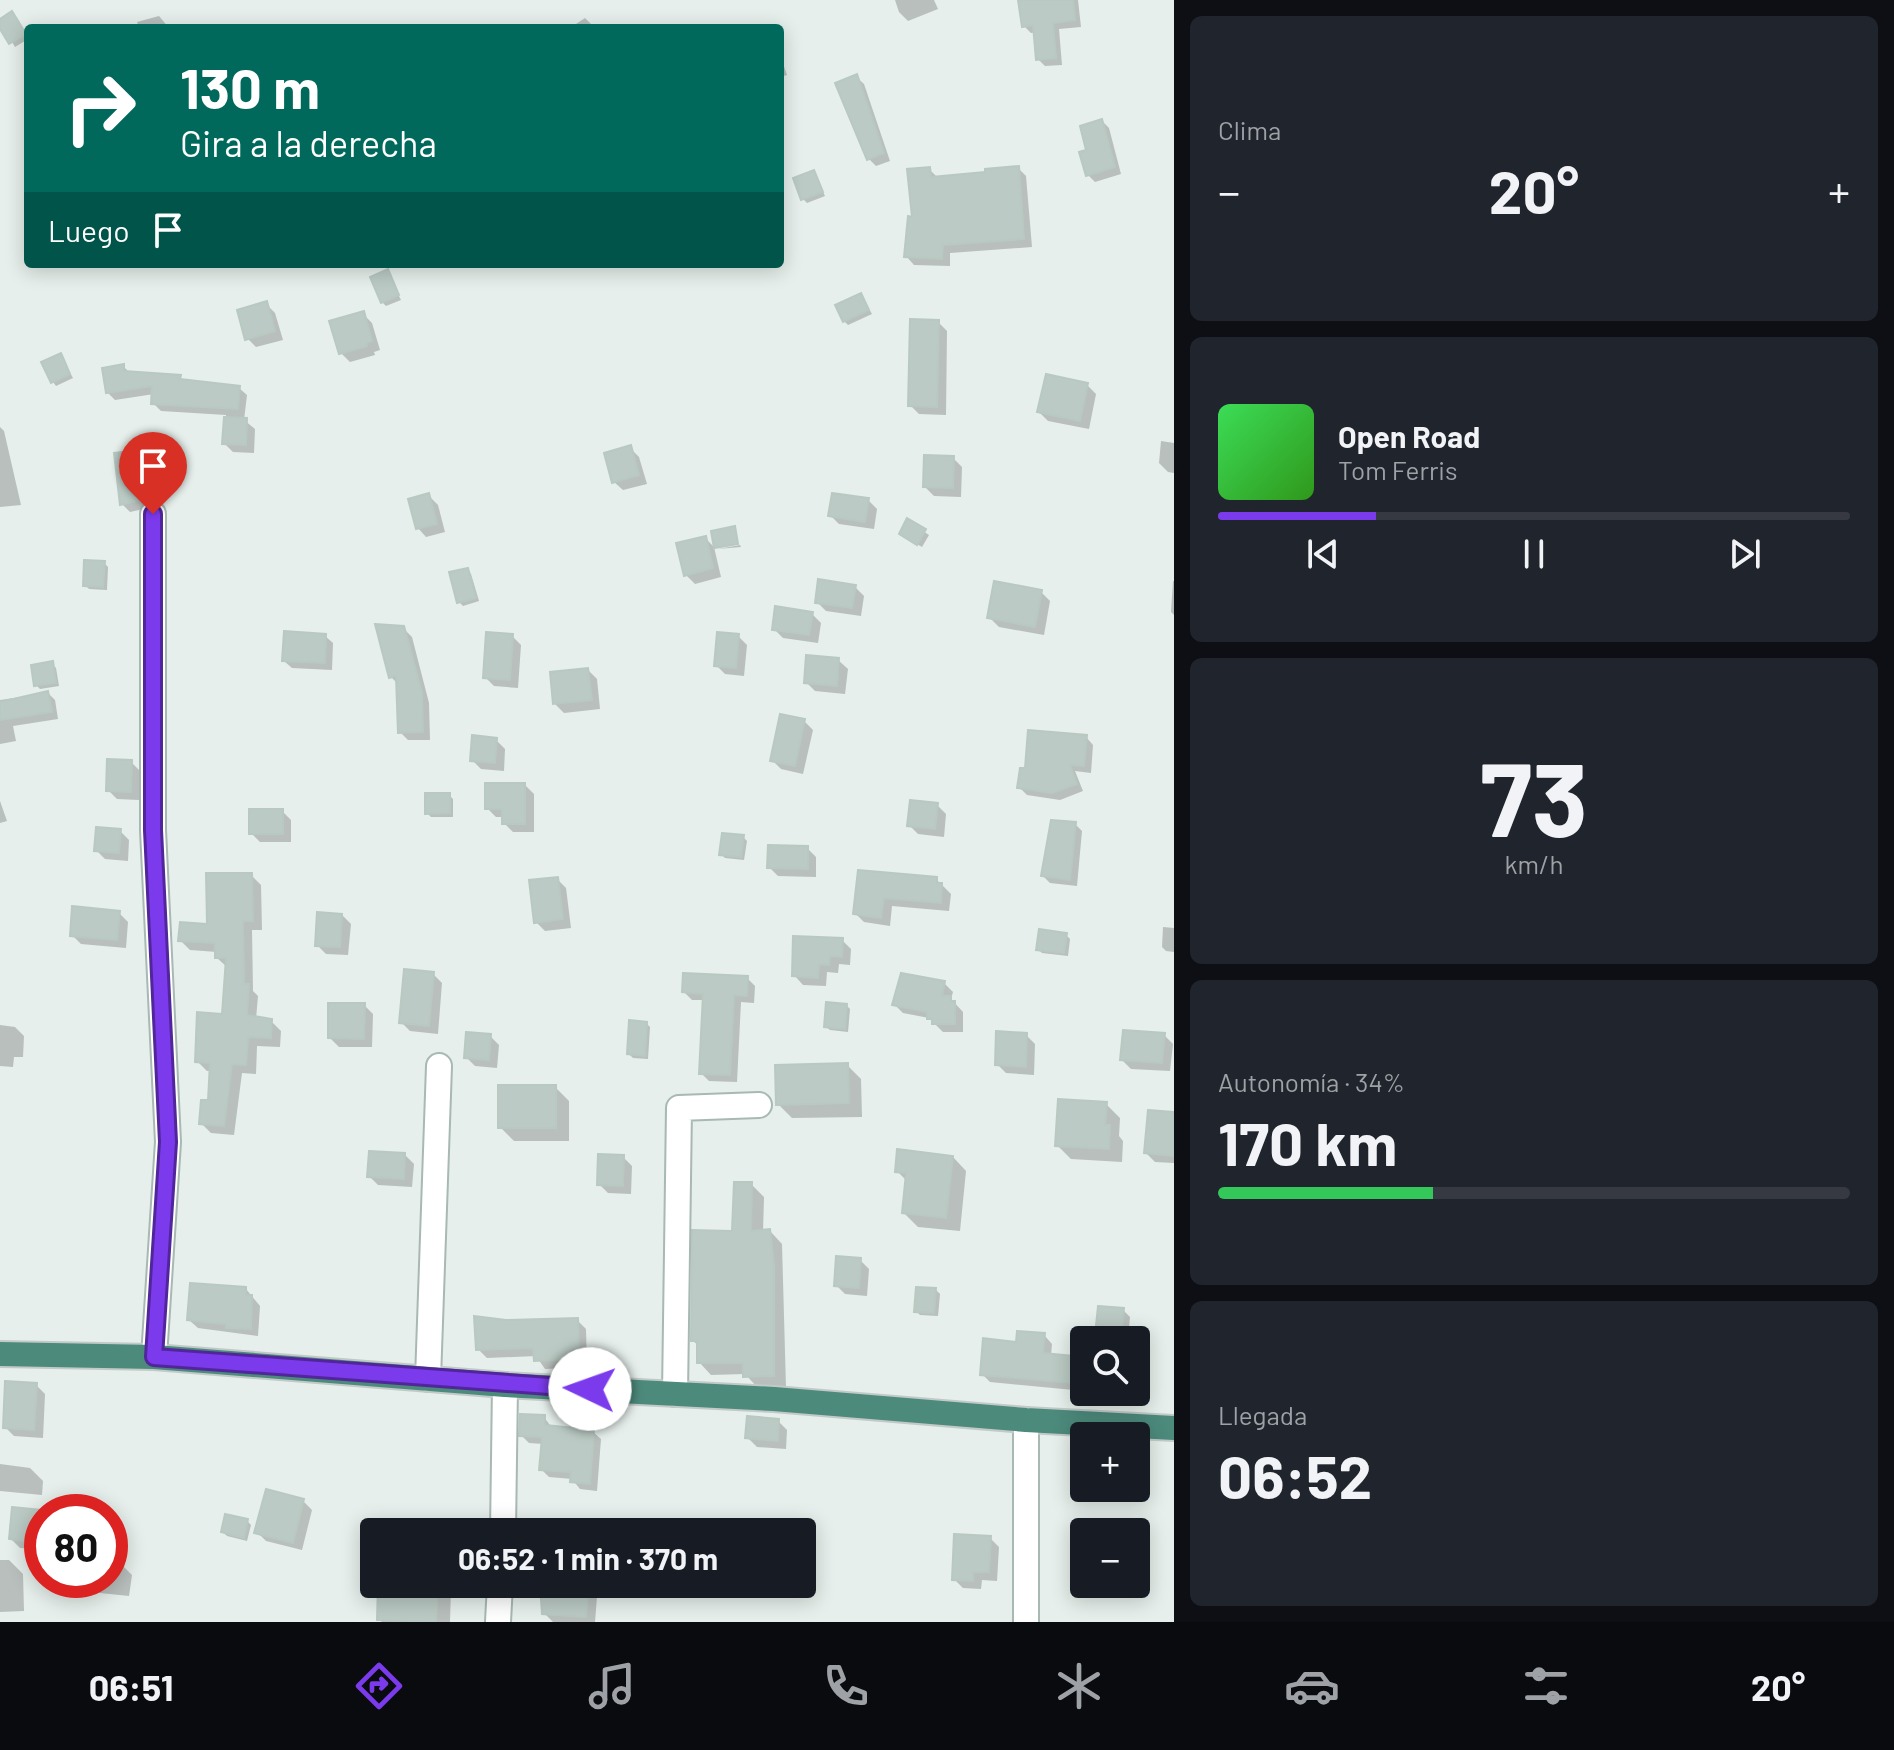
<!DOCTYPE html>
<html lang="es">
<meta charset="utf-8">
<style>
body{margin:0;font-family:Barlow,sans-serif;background:#20242c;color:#f1f3f6;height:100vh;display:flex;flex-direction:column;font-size:30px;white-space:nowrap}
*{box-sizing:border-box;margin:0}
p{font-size:26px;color:#9ea1a6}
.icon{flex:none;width:44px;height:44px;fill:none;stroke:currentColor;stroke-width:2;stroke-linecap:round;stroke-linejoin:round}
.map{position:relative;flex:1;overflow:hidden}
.drawer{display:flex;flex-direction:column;gap:16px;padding:16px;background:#0d0f14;width:720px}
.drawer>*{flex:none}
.banner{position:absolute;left:24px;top:24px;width:760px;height:244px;border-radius:8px;box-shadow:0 4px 20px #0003;background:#00695c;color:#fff;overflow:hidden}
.buttons{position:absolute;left:1070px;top:1326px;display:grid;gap:16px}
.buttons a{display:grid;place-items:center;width:80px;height:80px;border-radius:8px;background:#171b24;box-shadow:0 4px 20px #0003;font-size:40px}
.speed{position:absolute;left:24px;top:1494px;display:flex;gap:16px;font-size:40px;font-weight:700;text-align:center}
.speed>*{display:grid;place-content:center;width:104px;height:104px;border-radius:50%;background:#171b24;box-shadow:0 4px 20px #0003;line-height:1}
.speed .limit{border:12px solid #d22;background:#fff;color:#111}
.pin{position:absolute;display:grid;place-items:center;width:68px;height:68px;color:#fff;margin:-82px -34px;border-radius:50% 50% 50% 0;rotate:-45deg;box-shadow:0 0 8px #0007}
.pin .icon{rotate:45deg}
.me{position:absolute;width:88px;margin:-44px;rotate:273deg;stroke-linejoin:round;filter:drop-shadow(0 0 6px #0008)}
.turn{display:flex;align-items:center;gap:28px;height:168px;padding:0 24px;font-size:36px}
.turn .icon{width:104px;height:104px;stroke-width:2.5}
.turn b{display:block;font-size:56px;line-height:68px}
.then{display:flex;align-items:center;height:76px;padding:0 24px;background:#0003;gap:16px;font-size:30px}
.big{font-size:60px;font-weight:700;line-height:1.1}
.drawer .tile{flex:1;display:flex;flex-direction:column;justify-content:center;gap:12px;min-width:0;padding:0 28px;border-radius:12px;background:#20242c}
.drawer .dial{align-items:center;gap:0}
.dial b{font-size:104px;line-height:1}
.song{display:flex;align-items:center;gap:24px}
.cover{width:96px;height:96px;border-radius:12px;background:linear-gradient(135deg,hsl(130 70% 55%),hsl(110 70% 35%))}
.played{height:8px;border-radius:4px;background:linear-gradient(90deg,#7c3aed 25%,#363941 25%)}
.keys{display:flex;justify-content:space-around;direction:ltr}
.heat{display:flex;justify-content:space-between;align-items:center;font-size:44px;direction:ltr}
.charge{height:12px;border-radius:6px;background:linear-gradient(90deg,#34c759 34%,#363941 0)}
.trip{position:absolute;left:360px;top:1518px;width:456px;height:80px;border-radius:8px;background:#171b24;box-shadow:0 4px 20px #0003;font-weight:700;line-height:80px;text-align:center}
.dock{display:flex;height:128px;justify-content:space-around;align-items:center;background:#090b0e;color:#9ea1a6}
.dock .icon{width:56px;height:56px}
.dock .current{color:#7c3aed}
.dock b{font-size:36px;color:#f1f3f6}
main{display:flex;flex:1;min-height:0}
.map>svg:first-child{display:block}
</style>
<main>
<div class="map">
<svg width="1174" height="1622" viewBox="0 0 1174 1622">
<rect width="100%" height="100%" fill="#e6efeb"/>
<!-- shadow -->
<g fill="#0003">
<polygon points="895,0 934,0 938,9 908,21 899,12"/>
<polygon points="1020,0 1078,0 1081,27 1059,29 1062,65 1045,66 1038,59 1036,32 1031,33 1024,26"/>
<polygon points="159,16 169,28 139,28 137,22"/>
<polygon points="16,18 28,39 15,47 0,21"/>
<polygon points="585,18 595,28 570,28"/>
<polygon points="780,55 787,75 780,77"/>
<polygon points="856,77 864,84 890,161 876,166 869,159"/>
<polygon points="1102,121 1109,128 1121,174 1095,182 1088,175 1089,152"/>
<polygon points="1018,168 1026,176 1032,247 950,253 950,266 914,265 906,256 929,169 938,178"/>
<polygon points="814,172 825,196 807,203 803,199"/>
<polygon points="387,272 401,300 386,306 382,302"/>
<polygon points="861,295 872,314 848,325 844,321"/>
<polygon points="266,304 275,313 283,340 256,347 247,338"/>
<polygon points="363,314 372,323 380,350 374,352 375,355 350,362 341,353"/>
<polygon points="938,322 947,331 946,415 919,414 910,405"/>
<polygon points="60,355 73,378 56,386 53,382"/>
<polygon points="123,366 130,373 180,377 184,382 239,388 247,395 244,420 255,429 254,453 233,452 224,443 226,415 161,411 153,403 154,394 115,400 107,392"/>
<polygon points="1087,385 1096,394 1089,429 1048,421 1039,412"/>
<polygon points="0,427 4,431 21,505 0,507"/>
<polygon points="1161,441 1174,443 1174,473 1168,472 1159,463"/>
<polygon points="630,448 639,457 647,484 623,490 614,482"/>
<polygon points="131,453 139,461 148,508 130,512 122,504"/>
<polygon points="953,458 962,467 961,497 934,496 925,487"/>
<polygon points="429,496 438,505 445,532 426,537 418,528"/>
<polygon points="868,500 877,509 874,529 839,524 830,515"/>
<polygon points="908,521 929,535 922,547 905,537"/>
<polygon points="705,538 714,547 721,577 695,584 686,575"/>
<polygon points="740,545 741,547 718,549"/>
<polygon points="104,563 108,567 107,590 89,589 85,585"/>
<polygon points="467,570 471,574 479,601 463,606 459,602"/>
<polygon points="1173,581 1174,581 1174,615 1171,612"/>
<polygon points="855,587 864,596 861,616 826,611 817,602"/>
<polygon points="1041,592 1050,601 1044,635 999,627 990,618"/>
<polygon points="812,614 821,623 818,643 783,638 774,629"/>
<polygon points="403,628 412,637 429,703 430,740 408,740 400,732 399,685 391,677"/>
<polygon points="325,636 333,643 332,670 292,668 284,661"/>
<polygon points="512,636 521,645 518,688 494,686 485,677"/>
<polygon points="738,636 747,645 744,676 725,674 716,665"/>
<polygon points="838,660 848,669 845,694 815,691 806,682"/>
<polygon points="52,664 56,668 59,686 40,689 36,685"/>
<polygon points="588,670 597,679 600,709 564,713 555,704"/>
<polygon points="48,693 55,700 58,719 13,726 16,741 0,744 0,700"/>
<polygon points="804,721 813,730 803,774 781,769 772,760"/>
<polygon points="1086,737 1093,745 1091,773 1075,771 1083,791 1060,800 1027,795 1019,787 1027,771"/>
<polygon points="496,740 505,749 504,771 481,769 472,760"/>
<polygon points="131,762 140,771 139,800 117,799 108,790"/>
<polygon points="525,785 534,794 534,832 513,832 504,823 504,817 496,817 487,808"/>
<polygon points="449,795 453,799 453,817 431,817 427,813"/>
<polygon points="0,801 7,821 0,823"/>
<polygon points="937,805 946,814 944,837 918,834 909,825"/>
<polygon points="282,811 291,820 291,842 260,842 251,833"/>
<polygon points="1075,824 1082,831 1077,886 1050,883 1043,876"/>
<polygon points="120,831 129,840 128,861 105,859 96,850"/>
<polygon points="743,837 747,841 744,860 725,858 721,854"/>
<polygon points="807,848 816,857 816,877 778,876 769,867"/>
<polygon points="860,872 936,879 951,894 949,911 892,906 890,926 864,922 855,913"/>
<polygon points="251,875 261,885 262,930 252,930 253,991 258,996 256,1019 271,1021 281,1031 280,1047 257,1046 256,1074 242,1073 234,1135 211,1133 201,1123 210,1103 211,1071 207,1071 197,1061 223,1016 227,967 217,958 217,952 190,950 180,940 209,926"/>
<polygon points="557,879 566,888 571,928 545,931 536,922"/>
<polygon points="119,913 128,922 126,948 81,944 72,935"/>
<polygon points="342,915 351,924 348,955 326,954 317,945"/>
<polygon points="1163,927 1174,928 1174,952 1166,951 1162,947"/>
<polygon points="1066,935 1070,939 1068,956 1042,953 1038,949"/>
<polygon points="842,940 851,949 850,965 839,964 838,973 827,972 826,986 803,985 794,975"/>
<polygon points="433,974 442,983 438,1034 410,1031 401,1022"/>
<polygon points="747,978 755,986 754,1003 741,1002 737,1082 709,1081 701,1073 705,1000 692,1000 684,992"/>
<polygon points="944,983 953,992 951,999 963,1012 963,1032 943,1032 929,1018 903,1013 894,1004"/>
<polygon points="364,1005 373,1014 372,1047 339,1047 330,1038"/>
<polygon points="846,1005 850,1009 848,1032 830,1030 826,1027"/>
<polygon points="646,1023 650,1027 648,1059 633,1058 629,1054"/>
<polygon points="0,1025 15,1027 24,1036 23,1057 14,1057 13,1067 0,1066"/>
<polygon points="1026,1035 1035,1044 1034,1075 1006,1073 997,1064"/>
<polygon points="1164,1035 1173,1044 1170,1071 1131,1069 1122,1060"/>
<polygon points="490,1036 499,1045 497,1068 475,1066 466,1057"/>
<polygon points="847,1065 861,1079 862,1117 792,1118 778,1104"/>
<polygon points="555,1087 569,1101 569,1141 514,1141 500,1127"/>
<polygon points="1106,1104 1120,1118 1119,1136 1123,1141 1122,1162 1071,1159 1057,1145"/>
<polygon points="1174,1115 1174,1163 1155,1162 1146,1153"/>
<polygon points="405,1155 414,1164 412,1187 378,1185 369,1176"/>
<polygon points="623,1157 632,1166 631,1194 608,1193 599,1184"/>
<polygon points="953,1157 966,1171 960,1231 918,1227 904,1213 907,1181 897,1171"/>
<polygon points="751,1184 764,1197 763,1232 770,1231 782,1244 786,1388 758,1388 745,1374 711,1375 699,1362 699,1346 693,1341"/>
<polygon points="860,1260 869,1269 867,1296 845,1294 836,1285"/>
<polygon points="246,1289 260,1306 258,1336 198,1328 189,1320"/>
<polygon points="936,1290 940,1294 938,1316 920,1315 916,1311"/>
<polygon points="1099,1308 1123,1310 1130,1317 1128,1340 1096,1340"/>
<polygon points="577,1320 586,1329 587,1367 545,1369 536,1356 487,1358 478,1349 506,1322"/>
<polygon points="1044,1335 1052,1344 1051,1356 1084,1359 1084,1391 990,1382 982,1374 1018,1344"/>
<polygon points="36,1385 45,1394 43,1438 14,1436 5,1427"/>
<polygon points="544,1417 552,1428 593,1432 601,1439 597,1491 580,1489 572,1479 549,1477 541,1469 544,1444 529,1443 521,1435"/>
<polygon points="778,1421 787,1430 786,1449 757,1447 748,1438"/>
<polygon points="0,1464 30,1468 43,1481 42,1495 0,1491"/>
<polygon points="303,1501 312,1510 302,1550 266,1541 257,1532"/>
<polygon points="40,1512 42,1515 42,1550 20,1548 11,1539"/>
<polygon points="247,1521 251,1525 247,1541 227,1536 223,1532"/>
<polygon points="990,1538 999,1547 997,1581 982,1580 981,1589 963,1588 954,1579"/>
<polygon points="0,1560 9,1560 23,1574 24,1611 0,1612"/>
<polygon points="110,1565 123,1566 132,1575 129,1596 100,1593 91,1584 92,1580 110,1580"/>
<polygon points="380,1584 447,1584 451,1589 450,1622 382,1622 379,1619"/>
<polygon points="542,1584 598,1584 595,1622 553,1622 544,1613"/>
</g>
<!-- building -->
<g fill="#bbcac4" stroke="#b8c9c2" stroke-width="2">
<polygon points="1018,0 1073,0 1075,20 1053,23 1056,58 1036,60 1033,25 1022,27"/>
<polygon points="12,11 26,34 9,44 0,29 0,19"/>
<polygon points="857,74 884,153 867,160 835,83"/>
<polygon points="1102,119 1115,167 1086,176 1079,152 1086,150 1080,126"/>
<polygon points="1019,166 1024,239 943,245 942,259 904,257 908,216 912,217 907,169 930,167 931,177 985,172 985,169"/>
<polygon points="814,170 823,192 801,200 793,178"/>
<polygon points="388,269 399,295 381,303 370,277"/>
<polygon points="861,293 869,310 843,322 835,305"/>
<polygon points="267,301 275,331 245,340 237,310"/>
<polygon points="364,311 372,341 366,343 367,346 339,354 329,321"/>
<polygon points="910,319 939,320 937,407 908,406"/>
<polygon points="61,353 70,374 51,383 41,362"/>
<polygon points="124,364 124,371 181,375 180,379 240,386 238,409 151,404 152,386 106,393 102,368"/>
<polygon points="1046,374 1088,383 1080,421 1037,412"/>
<polygon points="224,417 247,418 246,445 222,444"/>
<polygon points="631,445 639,475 612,483 604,453"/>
<polygon points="132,451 141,500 120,505 114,453"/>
<polygon points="924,455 954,456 953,488 923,487"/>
<polygon points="429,493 437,524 416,529 408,499"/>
<polygon points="832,493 869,498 865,522 828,516"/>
<polygon points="907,518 926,529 917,545 899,534"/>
<polygon points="735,526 738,544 714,548 711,531"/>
<polygon points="706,536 713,568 684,576 676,543"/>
<polygon points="84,560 105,561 103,587 83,586"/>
<polygon points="468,568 476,598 457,603 449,572"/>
<polygon points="818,579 856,585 852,608 815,603"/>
<polygon points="994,581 1042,590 1035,627 987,618"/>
<polygon points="775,606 813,612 809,635 772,630"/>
<polygon points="375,624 404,626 422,693 423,732 398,733 396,676 389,678"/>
<polygon points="284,631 326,634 325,663 282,661"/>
<polygon points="486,632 513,634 510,680 483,678"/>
<polygon points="717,632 739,634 736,668 714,666"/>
<polygon points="806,655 839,658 837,686 804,683"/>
<polygon points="53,661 56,683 34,686 31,665"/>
<polygon points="588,668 592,700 553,704 550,672"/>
<polygon points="48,691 52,712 0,720 0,702"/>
<polygon points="780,714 805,719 795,766 770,761"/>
<polygon points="1028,730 1087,735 1084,766 1070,765 1077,784 1052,793 1017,788 1020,768 1025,768"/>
<polygon points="472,735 497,738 495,763 470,761"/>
<polygon points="107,759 132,760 131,792 106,791"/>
<polygon points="485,783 525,783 525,824 502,824 502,809 485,809"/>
<polygon points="425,793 450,793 450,813 425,814"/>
<polygon points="910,800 938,803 935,829 907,826"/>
<rect x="249" y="809" width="34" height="25"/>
<polygon points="1051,820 1076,822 1070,880 1041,876"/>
<polygon points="96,827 121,829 119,853 94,851"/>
<polygon points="722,833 744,835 741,857 719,855"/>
<polygon points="768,845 808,846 808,869 767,868"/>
<polygon points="858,870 937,877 937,883 942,883 941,903 884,898 881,918 853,914"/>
<polygon points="206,873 252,873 253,921 243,921 244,984 249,984 247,1015 272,1019 271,1038 248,1037 246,1065 232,1064 224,1126 199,1124 201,1100 208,1100 210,1063 195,1062 197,1012 222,1014 226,958 215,958 215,943 178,941 180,922 207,924"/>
<polygon points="558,877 563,919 534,923 529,880"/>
<polygon points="72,906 120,911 117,940 70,936"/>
<polygon points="317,912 342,914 340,947 315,946"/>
<polygon points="1039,929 1067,933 1064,953 1036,950"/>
<polygon points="793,936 843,938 842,957 830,956 829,965 819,964 818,978 792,976"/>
<polygon points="404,969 434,972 429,1026 399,1023"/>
<polygon points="683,973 748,976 747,996 734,995 730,1075 699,1074 703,994 682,992"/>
<polygon points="901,973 945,981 942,996 951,996 951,1001 955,1001 955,1024 932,1024 932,1019 927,1019 927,1012 892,1005"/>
<polygon points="826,1002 847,1004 845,1029 824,1027"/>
<polygon points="328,1003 365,1003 364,1039 328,1038"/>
<polygon points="629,1020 647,1022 645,1056 627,1054"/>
<polygon points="1123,1030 1165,1033 1162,1063 1120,1060"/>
<polygon points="996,1031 1027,1033 1026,1067 995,1065"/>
<polygon points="466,1032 491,1034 489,1060 464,1058"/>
<polygon points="848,1063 849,1103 776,1105 775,1065"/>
<rect x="498" y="1085" width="58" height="43"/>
<polygon points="1058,1099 1107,1102 1105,1125 1110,1125 1109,1149 1055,1146"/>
<polygon points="1148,1110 1174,1112 1174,1156 1144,1153"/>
<polygon points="897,1149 953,1156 946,1218 902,1213 906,1173 895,1172"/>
<polygon points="369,1151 405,1153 404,1179 367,1177"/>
<polygon points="598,1154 624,1155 623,1186 597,1185"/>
<polygon points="734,1182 752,1182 751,1231 770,1229 774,1266 774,1376 743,1377 743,1363 697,1363 697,1341 691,1341 692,1230 732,1231"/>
<polygon points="836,1256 861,1258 859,1288 834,1286"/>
<polygon points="190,1283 246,1287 246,1295 252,1295 251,1329 226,1328 226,1324 187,1320"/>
<polygon points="916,1287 936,1288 934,1313 914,1312"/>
<polygon points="1098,1306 1124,1308 1121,1338 1095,1335"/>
<polygon points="474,1316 506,1320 578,1318 579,1359 534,1361 533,1348 476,1350"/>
<polygon points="1017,1331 1045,1333 1043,1353 1084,1357 1084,1384 980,1375 983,1338 1016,1342"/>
<polygon points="5,1381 37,1383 34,1430 3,1428"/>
<polygon points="520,1414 545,1415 545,1425 594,1430 590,1484 570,1482 571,1472 539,1470 542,1437 519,1436"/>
<polygon points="747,1416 779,1419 778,1441 745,1438"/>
<polygon points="266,1489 304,1499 293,1543 254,1533"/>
<polygon points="12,1507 41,1510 37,1543 9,1539"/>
<polygon points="225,1514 248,1519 244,1538 221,1532"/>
<polygon points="954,1534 991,1536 989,1572 973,1572 973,1581 952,1580"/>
<polygon points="378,1584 438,1584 436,1622 377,1620"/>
<polygon points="540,1584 589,1584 586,1617 542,1614"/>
</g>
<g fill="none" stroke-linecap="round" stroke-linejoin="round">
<defs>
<g id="minor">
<polyline points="153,514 153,830 168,1142 154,1357"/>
<polyline points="428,1379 439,1066"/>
<polyline points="675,1394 679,1108 759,1105"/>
<polyline points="503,1532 505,1385"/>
<polyline points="498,1622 500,1584"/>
<polyline points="1026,1622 1026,1420"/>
</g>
<polyline id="trunk" points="0,1354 154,1357 505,1385 774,1399 1026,1420 1174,1428"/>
</defs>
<!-- minor casing -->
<use href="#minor" stroke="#a8b8b2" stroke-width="28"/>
<!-- trunk casing -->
<use href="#trunk" stroke="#c2cac8" stroke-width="28"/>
<!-- minor -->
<use href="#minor" stroke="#fff" stroke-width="24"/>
<!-- trunk -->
<use href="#trunk" stroke="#4c8a7c" stroke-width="24"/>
</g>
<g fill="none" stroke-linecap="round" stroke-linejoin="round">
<defs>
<polyline id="route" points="153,514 153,830 168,1142 154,1357 590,1389"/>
</defs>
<!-- route casing -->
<use href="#route" stroke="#51269a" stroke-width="20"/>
<!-- route -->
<use href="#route" stroke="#7c3aed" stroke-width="14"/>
</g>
</svg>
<div class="buttons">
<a><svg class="icon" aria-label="search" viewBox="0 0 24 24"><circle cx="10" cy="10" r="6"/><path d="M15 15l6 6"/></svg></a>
<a>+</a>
<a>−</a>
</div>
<div class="speed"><div class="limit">80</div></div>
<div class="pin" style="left:153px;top:514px;background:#d93025"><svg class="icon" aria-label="arrive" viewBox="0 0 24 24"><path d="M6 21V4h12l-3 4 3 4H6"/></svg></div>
<svg class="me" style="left:590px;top:1389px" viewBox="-20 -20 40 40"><circle r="19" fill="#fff"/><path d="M0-13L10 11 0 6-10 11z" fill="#7c3aed"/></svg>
<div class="trip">06:52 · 1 min · 370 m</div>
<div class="banner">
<div class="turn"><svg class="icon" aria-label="right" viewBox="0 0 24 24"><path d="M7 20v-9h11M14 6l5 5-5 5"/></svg><div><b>130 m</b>Gira a la derecha</div></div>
<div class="then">Luego<svg class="icon" aria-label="arrive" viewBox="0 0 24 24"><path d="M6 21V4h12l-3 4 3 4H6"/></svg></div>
</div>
</div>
<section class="drawer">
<div class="tile"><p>Clima</p>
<div class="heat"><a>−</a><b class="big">20°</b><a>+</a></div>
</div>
<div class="tile">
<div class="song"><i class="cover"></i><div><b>Open Road</b><p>Tom Ferris</p></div></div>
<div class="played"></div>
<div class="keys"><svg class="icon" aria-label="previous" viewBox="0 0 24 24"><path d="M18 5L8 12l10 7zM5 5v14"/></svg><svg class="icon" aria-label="pause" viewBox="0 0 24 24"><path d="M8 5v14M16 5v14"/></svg><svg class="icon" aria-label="next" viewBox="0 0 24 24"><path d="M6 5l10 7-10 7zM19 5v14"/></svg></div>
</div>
<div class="tile dial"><b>73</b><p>km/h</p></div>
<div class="tile"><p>Autonomía · 34%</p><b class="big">170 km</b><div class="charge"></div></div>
<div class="tile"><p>Llegada</p><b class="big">06:52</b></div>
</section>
</main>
<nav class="dock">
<b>06:51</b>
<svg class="icon current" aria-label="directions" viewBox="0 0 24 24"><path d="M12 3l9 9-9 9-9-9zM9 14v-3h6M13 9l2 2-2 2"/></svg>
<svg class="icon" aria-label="music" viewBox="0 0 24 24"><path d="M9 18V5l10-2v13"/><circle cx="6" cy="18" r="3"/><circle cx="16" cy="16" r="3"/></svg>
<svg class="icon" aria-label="phone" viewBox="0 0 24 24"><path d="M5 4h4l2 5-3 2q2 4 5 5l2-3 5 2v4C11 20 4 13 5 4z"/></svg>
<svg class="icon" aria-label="climate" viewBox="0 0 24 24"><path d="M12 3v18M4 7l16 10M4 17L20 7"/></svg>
<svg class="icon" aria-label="car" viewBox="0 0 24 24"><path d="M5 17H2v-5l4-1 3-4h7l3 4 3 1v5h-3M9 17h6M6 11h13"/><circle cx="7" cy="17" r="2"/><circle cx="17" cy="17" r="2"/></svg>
<svg class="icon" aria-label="filters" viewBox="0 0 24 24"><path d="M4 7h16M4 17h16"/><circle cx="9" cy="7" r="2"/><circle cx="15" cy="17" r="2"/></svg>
<b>20°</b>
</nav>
